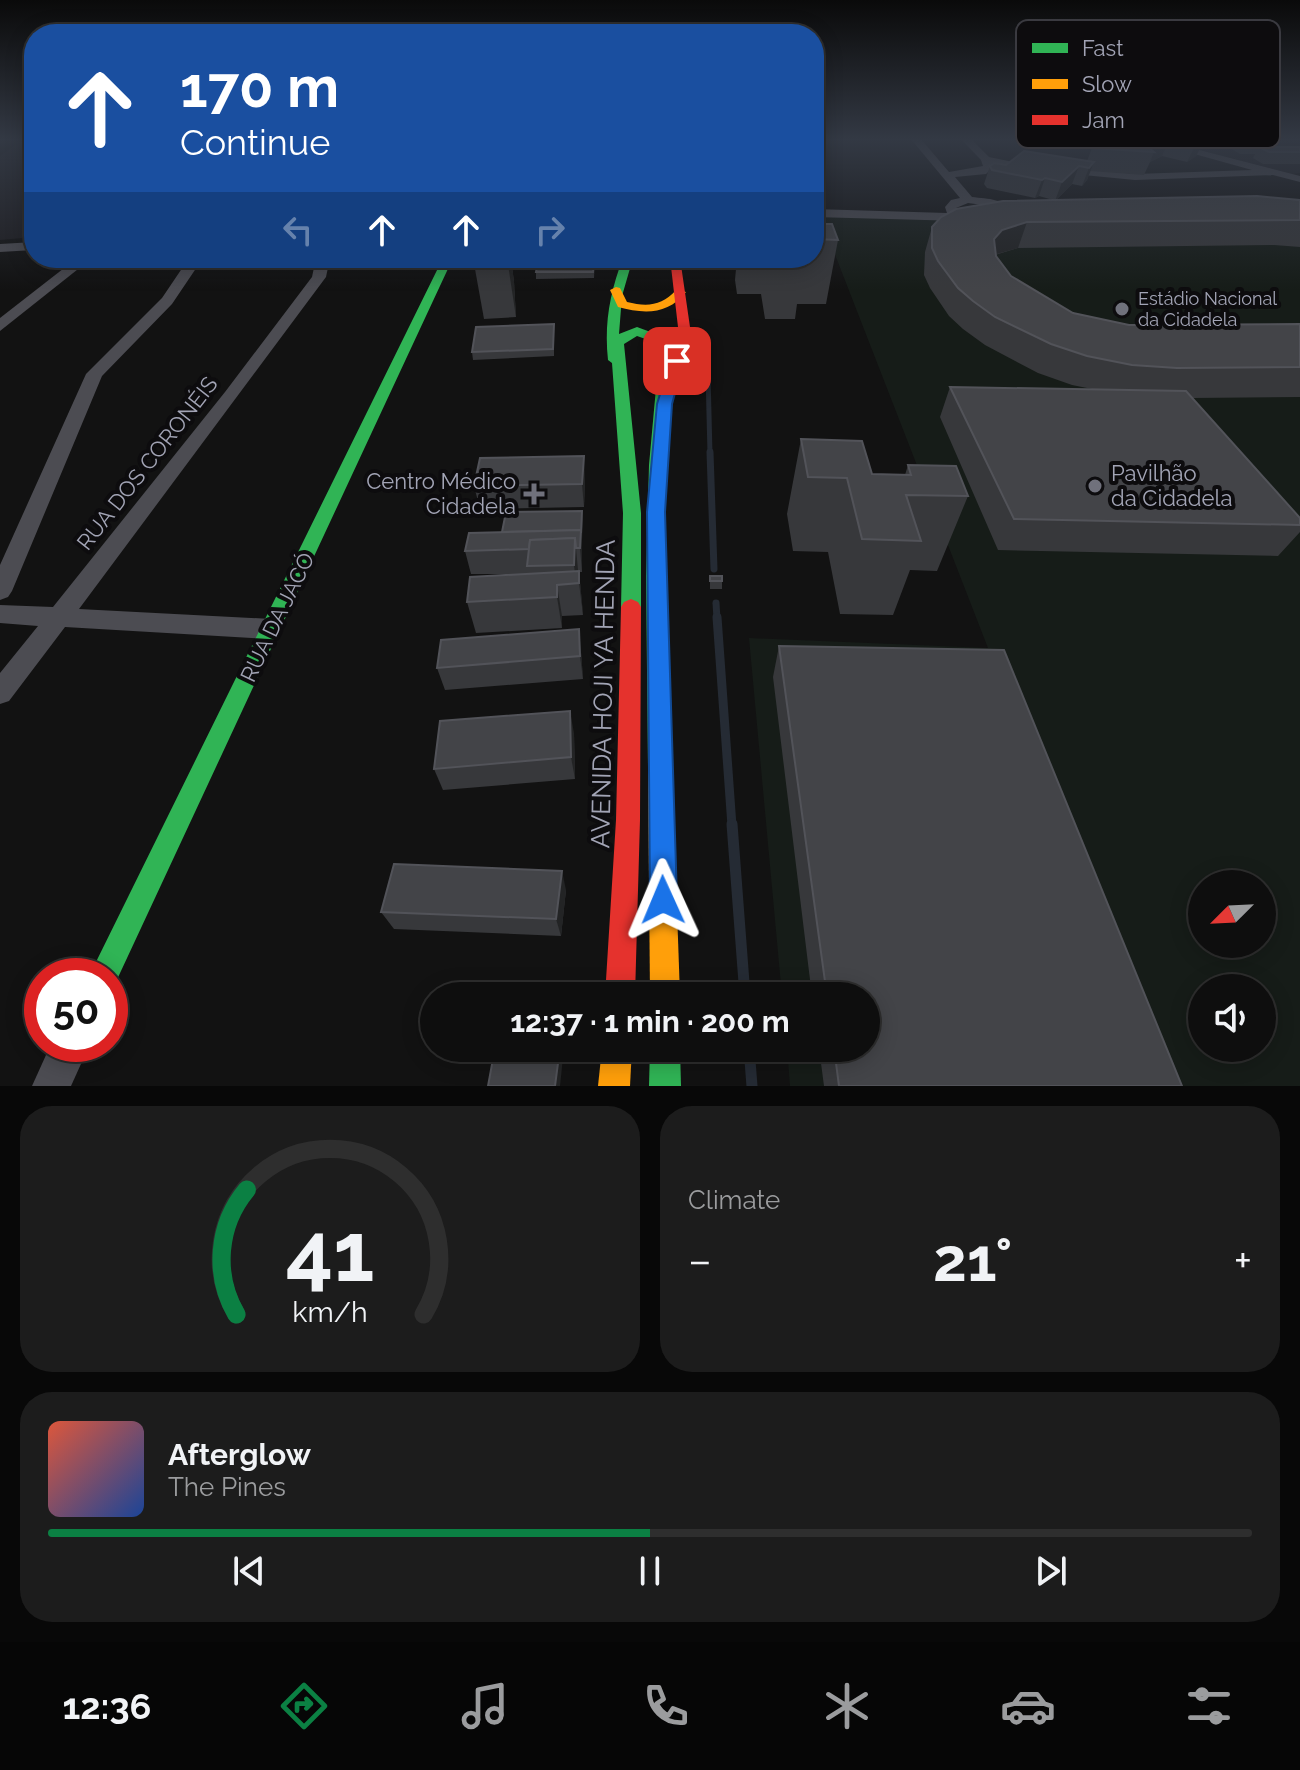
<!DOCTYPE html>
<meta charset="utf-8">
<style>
body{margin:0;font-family:Raleway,sans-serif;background:#1c1c1c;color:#f1f3f6;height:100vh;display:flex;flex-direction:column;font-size:30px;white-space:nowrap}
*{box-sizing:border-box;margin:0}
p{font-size:26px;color:#9b9c9e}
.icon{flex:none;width:44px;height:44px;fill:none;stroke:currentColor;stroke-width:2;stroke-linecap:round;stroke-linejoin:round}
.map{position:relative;height:1086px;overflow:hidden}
.panel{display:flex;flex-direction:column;gap:20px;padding:20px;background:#080808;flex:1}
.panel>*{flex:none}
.banner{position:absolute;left:24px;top:24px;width:800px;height:244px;border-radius:32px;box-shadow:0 4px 20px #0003,0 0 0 2px #2e2e2e;background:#1a4fa0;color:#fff;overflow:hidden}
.needle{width:52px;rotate:246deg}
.buttons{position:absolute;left:1188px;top:870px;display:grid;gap:16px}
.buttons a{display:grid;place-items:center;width:88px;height:88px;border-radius:50%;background:#0e0e0e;box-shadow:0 4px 20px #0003,0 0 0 2px #2e2e2e;font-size:40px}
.speed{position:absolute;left:24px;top:958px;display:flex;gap:16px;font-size:40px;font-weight:700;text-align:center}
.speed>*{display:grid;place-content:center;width:104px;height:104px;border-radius:50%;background:#0e0e0e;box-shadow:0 4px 20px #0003,0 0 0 2px #2e2e2e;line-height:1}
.speed .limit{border:12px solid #d22;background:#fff;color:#111}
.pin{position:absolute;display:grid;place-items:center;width:68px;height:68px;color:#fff;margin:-34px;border-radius:16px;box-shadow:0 4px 12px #0006}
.me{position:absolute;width:88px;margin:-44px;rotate:359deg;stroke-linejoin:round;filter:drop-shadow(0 0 6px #0008)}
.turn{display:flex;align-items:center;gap:28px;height:168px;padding:0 24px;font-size:36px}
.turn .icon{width:104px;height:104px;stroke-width:2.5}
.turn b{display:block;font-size:56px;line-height:68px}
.lanes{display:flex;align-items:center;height:76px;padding:0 24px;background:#0003;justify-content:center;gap:40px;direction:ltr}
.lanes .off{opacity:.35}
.big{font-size:60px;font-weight:700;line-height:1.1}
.panel .tile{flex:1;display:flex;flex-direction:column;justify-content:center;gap:12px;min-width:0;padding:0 28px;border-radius:32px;background:#1c1c1c}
.panel .dial{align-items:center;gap:0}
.dial svg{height:208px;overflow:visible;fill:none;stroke:#2e2e2e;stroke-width:7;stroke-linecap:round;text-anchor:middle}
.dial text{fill:#f1f3f6;stroke:none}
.song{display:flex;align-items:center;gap:24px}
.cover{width:96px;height:96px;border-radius:12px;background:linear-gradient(135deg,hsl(10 70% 55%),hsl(220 70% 35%))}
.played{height:8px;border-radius:4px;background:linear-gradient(90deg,#0b8043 50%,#2e2e2e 50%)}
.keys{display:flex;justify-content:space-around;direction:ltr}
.heat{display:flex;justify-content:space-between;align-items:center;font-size:44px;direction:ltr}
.panel .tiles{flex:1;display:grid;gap:20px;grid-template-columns:1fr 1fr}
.tile:last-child{grid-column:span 2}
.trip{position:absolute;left:420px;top:982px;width:460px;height:80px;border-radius:40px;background:#0e0e0e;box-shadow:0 4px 20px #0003,0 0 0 2px #2e2e2e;font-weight:700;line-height:80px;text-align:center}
.tabs{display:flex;height:128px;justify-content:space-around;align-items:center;background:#060606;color:#9b9c9e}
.tabs .icon{width:56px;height:56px}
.tabs .active{color:#0b8043}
.tabs b{font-size:36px;color:#f1f3f6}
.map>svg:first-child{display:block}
</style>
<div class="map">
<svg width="1300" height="1086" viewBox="0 0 1300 1086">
<rect width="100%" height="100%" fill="#121212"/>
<!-- built -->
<g fill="#1d1c1f">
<polygon points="25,138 34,138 34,237 0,240 0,156"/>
<polygon points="1154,138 1300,138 1300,173 1292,174"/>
</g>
<!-- green -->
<path fill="#161c18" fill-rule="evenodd" d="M820,216L1300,217V1086H790L787,1048H866V996H782L749,638L988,648ZM1202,884H1262V944H1202ZM1202,988H1262V1048H1202Z"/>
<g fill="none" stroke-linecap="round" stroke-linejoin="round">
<!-- stream-far3 -->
<polyline stroke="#252b34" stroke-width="5" points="708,374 710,454"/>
<!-- stream-far2 -->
<g stroke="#252b34" stroke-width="7">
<polyline points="710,452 714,569"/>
<polyline points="716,603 717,619"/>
</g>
<!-- stream-far1 -->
<polyline stroke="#252b34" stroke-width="9" points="717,617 732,826"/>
<!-- stream -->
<g stroke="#252b34" stroke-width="11">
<polyline points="732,824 745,996"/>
<polyline points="749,1048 752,1086"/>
</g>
<!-- street -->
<g fill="#4c4c52" fill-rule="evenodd">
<path d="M910,138H920L949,172L983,166L981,160L960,138H970L989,157L1053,170L1073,168L1135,174L1252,170L1137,138H1153L1300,176V182L1273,175L1135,180L1073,174L1053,176L992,163L993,167L986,174L955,177L972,197C988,199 1006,198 1014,215C999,227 980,226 962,221L814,217V209L947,213L945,207L951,200L960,198ZM968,203L991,206L1001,214L978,217L956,208Z"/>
<polygon points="34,242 34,250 0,252 0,244"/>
<polygon points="77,258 92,258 0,331 0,318"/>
<polygon points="189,258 203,258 172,304 102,376 12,591 8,597 0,600 0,565 86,374 162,298"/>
<polygon points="316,258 330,258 326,277 79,609 271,619 280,622 283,629 280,636 271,639 65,627 9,701 0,704 0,673 38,626 0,623 0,605 53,607 225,392 312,277"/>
<polygon points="51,1044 90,1044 71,1086 32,1086"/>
</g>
<!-- fast -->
<g fill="#30b455" fill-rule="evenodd">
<polygon points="443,258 453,258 114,986 110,988 110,976 90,976 94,966"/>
<path d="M623,258H633L622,296L619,334L637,327L664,337C679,363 670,398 668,427C660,540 667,653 672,766L668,774L660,777L652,774L648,766L646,576L649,465L659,355L654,342L637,336L624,344L641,513V607L638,612H624L621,607L623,513L612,363L608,360C604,324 610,292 623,258Z"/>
<polygon points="650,1048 680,1048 681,1086 649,1086"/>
</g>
<!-- slow -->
<g fill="#ff9f0a" fill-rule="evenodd">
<path d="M616,287L620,288L627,302C647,307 662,306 676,290L686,292C668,315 644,314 618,307L610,290Z"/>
<polygon points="660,755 668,758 672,766 680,996 650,996 648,766 652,758"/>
<polygon points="602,1048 632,1048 630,1086 598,1086"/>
</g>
<!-- jam -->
<g fill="#e5322d" fill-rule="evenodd">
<polygon points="670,258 680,258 690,327 681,371 674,375 667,371 678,327"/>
<polygon points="631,599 638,602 641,607 640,820 635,996 605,996 616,820 621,607 624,602"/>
</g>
</g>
<!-- wall -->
<g fill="#37383b">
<polygon points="1113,138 1267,138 1262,147 1300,147 1300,164 1263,164 1253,158 1255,154 1240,154 1218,141 1204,141 1196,156 1187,162 1162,156 1150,162 1144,175 1090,171 1087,180 1082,186 1072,184 1056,200 1300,200 1300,247 1274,245 1018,248 995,255 1011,276 1073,313 1129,325 1300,324 1300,397 1192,398 1300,518 1300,532 1278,556 998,550 940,417 950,387 1092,389 1072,385 1038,373 985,345 963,329 949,316 930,288 924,275 925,252 932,227 1053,200 1039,196 1035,198 987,188 984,184 990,166 1087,161 1092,148"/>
<polygon points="814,224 838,240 826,304 797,304 795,319 765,319 761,294 737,294 735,280 737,258 814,258"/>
<polygon points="473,258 511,258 514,282 516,317 484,319"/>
<polygon points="595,258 594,278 536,279 536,272"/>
<polygon points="554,324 554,356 473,360 472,352"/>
<polygon points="801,439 872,474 905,475 908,465 968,496 937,571 910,570 893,615 840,614 828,552 793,551 787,514"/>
<polygon points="585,480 584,507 480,509 474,486"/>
<polygon points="582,511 582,572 579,572 583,615 562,616 562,628 476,633 467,602 528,574 471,574 465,551 502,532"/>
<polygon points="710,576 722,581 722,589 710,589"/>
<polygon points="779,646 1182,1086 824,1086 819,1048 866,1048 866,996 812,996 773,677"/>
<polygon points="581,652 583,679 445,690 437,668"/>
<polygon points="574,733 575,779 443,790 434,769"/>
<polygon points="566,890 561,936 394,929 381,912"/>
</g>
<!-- shaded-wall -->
<g fill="#232425">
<polygon points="1165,138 1170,138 1162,156 1150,162 1154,152 1147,146"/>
<polygon points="1201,138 1205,138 1196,156 1187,162 1198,140"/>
<polygon points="1094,162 1087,180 1082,186 1089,168"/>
<polygon points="1079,166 1072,184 1055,201 1062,182"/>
<polygon points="1045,178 1039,196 1035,198 1042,180"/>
<polygon points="1027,222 1018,248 993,255 994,239 1002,230"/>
<polygon points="507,258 511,258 514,282 516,317"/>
<polygon points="584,456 585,480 584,507 582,484"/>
<polygon points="582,511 583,519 582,541 582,572 580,548"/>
<polygon points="575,538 578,570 578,583 576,584 574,565"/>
<polygon points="579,571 582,602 583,615 579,583"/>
<polygon points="557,585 562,616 562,628 557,597"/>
<polygon points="579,629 581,652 583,679 580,656"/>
<polygon points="570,711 574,733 575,779 571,757"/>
<polygon points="562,871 566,890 561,936 556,919"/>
<polygon points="560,1048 564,1048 560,1086 555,1086"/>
</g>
<!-- building -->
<g fill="#434448" stroke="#525359" stroke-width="2">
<polygon points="1113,138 1165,138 1147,146 1154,152 1092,148"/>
<polygon points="1259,147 1300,147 1300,152 1269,152"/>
<polygon points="1024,151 1094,162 1089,168 1079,166 1062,182 1045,178 1042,180 992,170 990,166 994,163 1006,165"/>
<polygon points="1257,196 1300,200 1300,220 1027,222 1002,230 994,239 996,256 1011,276 1073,313 1129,325 1300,324 1300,367 1177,368 1132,365 1087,356 1051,344 995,317 973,301 958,288 938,261 932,248 932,227 941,217 956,209 1003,201"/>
<polygon points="814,224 832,224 838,240 814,239"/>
<polygon points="539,258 594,258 593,272 536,272"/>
<polygon points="554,324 553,349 472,352 476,327"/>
<polygon points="950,387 1186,391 1300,518 1300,525 1014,519"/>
<polygon points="801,439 862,441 872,474 911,475 908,465 956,466 968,496 906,495 921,541 862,539 847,478 808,477"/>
<polygon points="584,456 582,484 474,486 480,458"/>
<polygon points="582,511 581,533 581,530 502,532 506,512"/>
<polygon points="581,530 580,548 576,548 575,538 530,540 529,549 465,551 469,533"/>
<polygon points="575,538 574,565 527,566 530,540"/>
<polygon points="579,571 579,583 557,585 557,597 467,602 470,577"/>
<rect x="710" y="576" width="12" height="5"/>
<polygon points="579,629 580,656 437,668 441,640"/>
<polygon points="779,646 1004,650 1182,1086 839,1086 834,1048 866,1048 866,996 827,996"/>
<polygon points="570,711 571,757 434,769 440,721"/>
<polygon points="394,864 562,871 556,919 381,912"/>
<polygon points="495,1048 560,1048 555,1086 488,1086"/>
</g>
<!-- sky -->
<linearGradient id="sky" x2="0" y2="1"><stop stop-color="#0a0a0a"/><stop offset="0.48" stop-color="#333944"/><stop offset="1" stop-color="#333944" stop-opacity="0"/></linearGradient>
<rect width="1300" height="290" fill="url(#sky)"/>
<!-- route -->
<polygon fill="#1a73e8" stroke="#114b97" stroke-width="2" points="677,357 684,361 672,404 665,512 677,900 673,910 663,914 654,910 650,900 647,512 657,404 670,361"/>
<!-- markers -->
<g fill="#70717c" stroke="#0d0c0e" stroke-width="3">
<circle cx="1122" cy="309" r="8"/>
<circle cx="1095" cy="486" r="8"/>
<path d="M530 482h8v8h8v8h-8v8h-8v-8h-8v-8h8z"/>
</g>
<g text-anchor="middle" stroke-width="8" stroke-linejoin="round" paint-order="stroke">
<!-- far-poi labels -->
<g font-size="18" fill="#a2a4b5" stroke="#0d0c0e" text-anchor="start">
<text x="1138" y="305">Estádio Nacional<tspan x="1138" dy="21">da Cidadela</tspan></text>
</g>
<!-- street labels -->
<g font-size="22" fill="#a2a4b5" stroke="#0d0c0e">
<text transform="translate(147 463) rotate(-52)" y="8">RUA DOS CORONÉIS</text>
<text transform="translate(277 617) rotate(-64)" y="8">RUA DA JACÓ</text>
</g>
<!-- poi labels -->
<g font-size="22" fill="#a2a4b5" stroke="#0d0c0e" text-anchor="start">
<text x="1111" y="481">Pavilhão<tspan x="1111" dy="25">da Cidadela</tspan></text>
<text x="516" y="489" text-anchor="end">Centro Médico<tspan x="516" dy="25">Cidadela</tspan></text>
</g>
<!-- near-street labels -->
<g font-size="26" fill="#a2a4b5" stroke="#0d0c0e">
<text transform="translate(603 694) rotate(-89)" y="9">AVENIDA HOJI YA HENDA</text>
</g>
</g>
<!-- legend -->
<rect x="1016" y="20" width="264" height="128" rx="12" fill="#0d0c0e" stroke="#3a3a40" stroke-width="2"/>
<rect x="1032" y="43" width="36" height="10" fill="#30b455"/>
<rect x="1032" y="79" width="36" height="10" fill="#ff9f0a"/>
<rect x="1032" y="115" width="36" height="10" fill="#e5322d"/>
<g font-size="22" fill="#a2a4b5">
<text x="1082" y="56">Fast</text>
<text x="1082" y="92">Slow</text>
<text x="1082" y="128">Jam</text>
</g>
</svg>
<div class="buttons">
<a><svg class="needle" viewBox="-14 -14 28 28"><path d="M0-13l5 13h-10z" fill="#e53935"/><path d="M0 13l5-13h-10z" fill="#9b9c9e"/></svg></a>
<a><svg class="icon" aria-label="sound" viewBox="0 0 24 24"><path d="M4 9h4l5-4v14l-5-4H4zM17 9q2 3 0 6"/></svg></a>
</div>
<div class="speed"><div class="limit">50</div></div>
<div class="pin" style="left:677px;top:361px;background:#d93025"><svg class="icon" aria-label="arrive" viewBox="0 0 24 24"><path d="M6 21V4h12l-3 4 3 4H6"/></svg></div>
<svg class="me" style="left:663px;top:900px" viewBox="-20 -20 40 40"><path d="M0-17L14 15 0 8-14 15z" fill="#1a73e8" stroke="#fff" stroke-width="4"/></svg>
<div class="trip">12:37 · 1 min · 200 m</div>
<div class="banner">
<div class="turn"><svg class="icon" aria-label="ahead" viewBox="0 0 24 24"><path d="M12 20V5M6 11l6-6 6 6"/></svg><div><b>170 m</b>Continue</div></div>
<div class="lanes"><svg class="icon off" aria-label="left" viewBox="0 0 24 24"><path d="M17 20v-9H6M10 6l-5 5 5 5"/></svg><svg class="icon" aria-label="ahead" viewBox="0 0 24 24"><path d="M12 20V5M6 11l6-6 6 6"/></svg><svg class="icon" aria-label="ahead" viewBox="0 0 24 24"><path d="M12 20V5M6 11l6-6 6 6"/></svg><svg class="icon off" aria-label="right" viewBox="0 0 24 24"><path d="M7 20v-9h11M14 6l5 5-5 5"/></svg></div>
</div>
</div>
<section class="panel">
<div class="tiles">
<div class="tile dial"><svg viewBox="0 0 100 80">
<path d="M14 69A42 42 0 1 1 86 69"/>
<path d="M14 69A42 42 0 0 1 18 21" stroke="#0b8043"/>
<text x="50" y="56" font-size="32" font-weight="700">41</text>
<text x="50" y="72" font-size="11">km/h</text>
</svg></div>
<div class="tile"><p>Climate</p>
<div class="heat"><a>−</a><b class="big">21°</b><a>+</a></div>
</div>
<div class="tile">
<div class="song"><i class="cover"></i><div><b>Afterglow</b><p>The Pines</p></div></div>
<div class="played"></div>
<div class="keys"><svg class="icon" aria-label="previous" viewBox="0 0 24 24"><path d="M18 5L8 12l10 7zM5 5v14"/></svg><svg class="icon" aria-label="pause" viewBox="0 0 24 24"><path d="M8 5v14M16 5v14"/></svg><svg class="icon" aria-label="next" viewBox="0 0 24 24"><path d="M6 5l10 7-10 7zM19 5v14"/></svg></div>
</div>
</div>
</section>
<nav class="tabs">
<b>12:36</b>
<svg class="icon active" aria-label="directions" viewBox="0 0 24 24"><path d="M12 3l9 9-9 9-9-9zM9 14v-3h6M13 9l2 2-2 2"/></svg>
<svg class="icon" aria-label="music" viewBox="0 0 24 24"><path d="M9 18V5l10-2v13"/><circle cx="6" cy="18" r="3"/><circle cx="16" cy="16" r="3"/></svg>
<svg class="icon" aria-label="phone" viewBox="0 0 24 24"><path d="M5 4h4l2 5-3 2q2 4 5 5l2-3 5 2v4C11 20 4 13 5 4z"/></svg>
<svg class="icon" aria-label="climate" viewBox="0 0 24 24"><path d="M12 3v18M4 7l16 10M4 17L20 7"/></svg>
<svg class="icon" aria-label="car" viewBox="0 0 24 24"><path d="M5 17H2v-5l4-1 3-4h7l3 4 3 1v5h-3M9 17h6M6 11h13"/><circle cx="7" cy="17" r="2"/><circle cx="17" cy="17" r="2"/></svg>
<svg class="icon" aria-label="filters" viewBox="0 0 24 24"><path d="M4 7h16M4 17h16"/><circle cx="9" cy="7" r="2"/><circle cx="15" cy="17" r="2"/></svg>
</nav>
